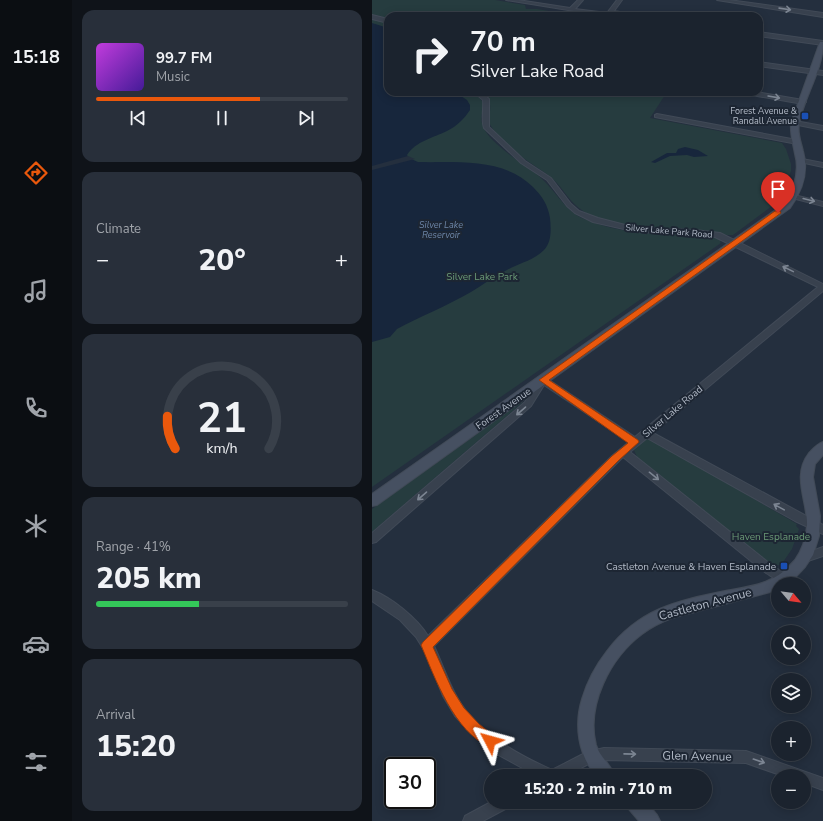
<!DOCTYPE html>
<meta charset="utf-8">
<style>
body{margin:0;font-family:"Nunito Sans",sans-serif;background:#282f3a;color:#f1f3f6;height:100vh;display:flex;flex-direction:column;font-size:15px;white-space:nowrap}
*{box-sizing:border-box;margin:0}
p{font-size:13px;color:#a0a4aa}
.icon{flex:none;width:22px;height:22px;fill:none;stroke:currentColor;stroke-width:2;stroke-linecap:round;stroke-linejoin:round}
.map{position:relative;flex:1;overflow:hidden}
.details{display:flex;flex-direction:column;gap:10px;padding:10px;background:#0f1319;width:300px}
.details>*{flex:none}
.guide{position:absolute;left:12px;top:12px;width:379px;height:84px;border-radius:12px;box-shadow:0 2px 10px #0003,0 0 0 1px #39404a;background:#1b232e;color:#f1f3f6;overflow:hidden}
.needle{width:26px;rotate:119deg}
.buttons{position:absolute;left:399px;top:577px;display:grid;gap:8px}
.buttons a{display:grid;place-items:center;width:40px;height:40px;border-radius:50%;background:#1b232e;box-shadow:0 2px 10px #0003,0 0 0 1px #39404a;font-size:20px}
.speed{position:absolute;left:12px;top:757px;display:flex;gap:8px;font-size:20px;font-weight:700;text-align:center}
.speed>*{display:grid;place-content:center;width:52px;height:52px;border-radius:50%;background:#1b232e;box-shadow:0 2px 10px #0003,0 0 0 1px #39404a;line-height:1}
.speed .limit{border:2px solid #111;border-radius:6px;background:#fff;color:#111}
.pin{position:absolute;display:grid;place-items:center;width:34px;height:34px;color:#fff;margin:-41px -17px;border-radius:50% 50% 50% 0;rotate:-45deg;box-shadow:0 0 4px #0007}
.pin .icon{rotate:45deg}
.me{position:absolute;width:44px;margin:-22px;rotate:309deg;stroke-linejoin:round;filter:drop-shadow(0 0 3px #0008)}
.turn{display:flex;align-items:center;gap:14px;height:84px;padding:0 20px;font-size:18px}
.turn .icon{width:52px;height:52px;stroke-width:2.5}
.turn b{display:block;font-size:28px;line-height:34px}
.big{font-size:30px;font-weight:800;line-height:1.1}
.details .card{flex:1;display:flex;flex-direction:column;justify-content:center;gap:6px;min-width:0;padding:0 14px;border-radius:12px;background:#282f3a}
.details .dial{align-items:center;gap:0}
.dial svg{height:104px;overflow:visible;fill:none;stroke:#39404a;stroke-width:7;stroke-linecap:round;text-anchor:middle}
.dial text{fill:#f1f3f6;stroke:none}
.song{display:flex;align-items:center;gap:12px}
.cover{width:48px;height:48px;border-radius:6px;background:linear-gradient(135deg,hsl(290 70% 55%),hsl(260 70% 35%))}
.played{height:4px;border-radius:2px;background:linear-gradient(90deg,#ea580c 65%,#39404a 65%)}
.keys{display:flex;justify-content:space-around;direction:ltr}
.heat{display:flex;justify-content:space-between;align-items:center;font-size:22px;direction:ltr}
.charge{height:6px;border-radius:3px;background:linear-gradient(90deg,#34c759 41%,#39404a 0)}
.trip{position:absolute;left:112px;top:769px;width:228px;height:40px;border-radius:20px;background:#1b232e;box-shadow:0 2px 10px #0003,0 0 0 1px #39404a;font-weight:800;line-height:40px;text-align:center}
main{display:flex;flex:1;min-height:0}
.dock{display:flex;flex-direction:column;width:72px;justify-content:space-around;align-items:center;background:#0b0e12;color:#a0a4aa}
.dock .icon{width:28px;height:28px}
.dock .active{color:#ea580c}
.dock b{font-size:18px;color:#f1f3f6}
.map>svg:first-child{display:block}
</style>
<main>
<nav class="dock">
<b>15:18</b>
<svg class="icon active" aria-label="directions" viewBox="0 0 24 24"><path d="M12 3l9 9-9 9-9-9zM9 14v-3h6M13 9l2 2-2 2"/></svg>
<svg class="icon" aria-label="music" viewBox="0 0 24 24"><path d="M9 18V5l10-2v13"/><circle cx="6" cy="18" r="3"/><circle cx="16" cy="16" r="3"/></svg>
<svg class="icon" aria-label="phone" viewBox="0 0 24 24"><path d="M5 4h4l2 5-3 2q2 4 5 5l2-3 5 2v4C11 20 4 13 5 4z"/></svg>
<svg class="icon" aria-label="climate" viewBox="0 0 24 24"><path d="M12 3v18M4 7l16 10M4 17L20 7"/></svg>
<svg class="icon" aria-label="car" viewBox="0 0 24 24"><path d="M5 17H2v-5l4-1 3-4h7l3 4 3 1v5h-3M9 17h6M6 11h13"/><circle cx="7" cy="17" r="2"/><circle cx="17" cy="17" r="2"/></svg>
<svg class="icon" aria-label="filters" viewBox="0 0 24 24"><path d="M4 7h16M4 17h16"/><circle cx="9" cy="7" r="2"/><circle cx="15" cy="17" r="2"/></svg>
</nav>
<section class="details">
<div class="card">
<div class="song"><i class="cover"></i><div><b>99.7 FM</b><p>Music</p></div></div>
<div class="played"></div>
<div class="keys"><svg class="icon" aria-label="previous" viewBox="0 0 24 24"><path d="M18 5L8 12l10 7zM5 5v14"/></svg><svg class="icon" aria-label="pause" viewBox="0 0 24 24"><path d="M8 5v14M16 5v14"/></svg><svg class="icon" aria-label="next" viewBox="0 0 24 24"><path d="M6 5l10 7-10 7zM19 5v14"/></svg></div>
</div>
<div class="card"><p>Climate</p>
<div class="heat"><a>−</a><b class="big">20°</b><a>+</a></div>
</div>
<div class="card dial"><svg viewBox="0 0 100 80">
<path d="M14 69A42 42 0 1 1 86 69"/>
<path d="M14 69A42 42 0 0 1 8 44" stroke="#ea580c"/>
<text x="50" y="56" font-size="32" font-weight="700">21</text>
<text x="50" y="72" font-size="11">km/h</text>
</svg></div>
<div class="card"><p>Range · 41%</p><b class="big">205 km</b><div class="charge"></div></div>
<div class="card"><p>Arrival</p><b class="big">15:20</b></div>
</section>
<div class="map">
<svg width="451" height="821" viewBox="0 0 451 821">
<rect width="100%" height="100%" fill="#242f3e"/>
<!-- green -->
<g fill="#263c3f">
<polygon points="0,0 123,0 153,5 154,9 165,9 207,16 16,16 16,19 0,16"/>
<path d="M0,18L16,22V92H102L111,102C112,109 108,116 110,123C113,140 148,162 162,172C181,186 191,209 210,218C234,229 264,233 290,234C310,234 331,232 350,240L348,242L349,243L0,487Z"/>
<path d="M109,92H295L278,118L410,143L414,149L419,164V171L410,195L404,203L361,235C354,236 330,230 319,229C286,226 234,231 207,208C195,199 189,184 176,175C155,160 131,147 117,123C117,108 123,104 109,92Z"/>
<polygon points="150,402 151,402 0,532 0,509"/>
<polygon points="274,439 282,441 425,524 424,526 427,529 420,549 409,565 403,565 402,567 265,457 262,450"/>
</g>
<!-- water -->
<g fill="#17263c">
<path d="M0,23L16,28V92H83L95,100L98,105V110C92,119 85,126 75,131C61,138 44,141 35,155L37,158L46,162C84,163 131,157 161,187C170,196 176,205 178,218C179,228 180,242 172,250C161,261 147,263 135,270C122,276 111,285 99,292C75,306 49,316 25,329L18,337L0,342Z"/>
<polygon points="313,147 326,150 336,156 322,157 315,155 298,156 283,163 279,162 295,153 304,153 306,149"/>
</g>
<!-- pier -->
<polygon fill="#242f3e" points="36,156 43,159 0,170 0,166"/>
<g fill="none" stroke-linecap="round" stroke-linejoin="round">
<defs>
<g id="street">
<polygon points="134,0 146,0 198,8 206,0 211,0 203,9 235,13 245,0 250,0 242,11 271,16 240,14 238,16 233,16"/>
<polygon points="345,0 357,0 451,13 451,17"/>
<polygon points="0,15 16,19 16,23 0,19"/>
<polygon points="387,32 451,41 451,45 387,36"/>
<polygon points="387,62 451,71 451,75 387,66"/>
<path d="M102,92H109L117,99V127L153,161L179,178L199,204L207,211L226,218L265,228L323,230L348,233L451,284V291L281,433L451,525V534L423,521L275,438L258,452L402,567L418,576L419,579L418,582C410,585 401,577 394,573L251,457L62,646C70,663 76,682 86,699C106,733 145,754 180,770L215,752L232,748L374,751L451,778V790L432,783V776H411L374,763L232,760L220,762L194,776H165L125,754L102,736L83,716L71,696L54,653L44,637L28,620L0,601V590C20,598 45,618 56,636L240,456L257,442L172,385L159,406L4,542L0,543V533L153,402L168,378H174L263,437L446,287L343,237L323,234L265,232L221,222L203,213L195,206L175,180L149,163L112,128C109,119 112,109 111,100Z"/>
<polygon points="371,92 384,92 431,100 434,102 431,104 374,94"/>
<polygon points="285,114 425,140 428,142 425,144 283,117 283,115"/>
<polygon points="423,121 451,126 451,130 421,124 420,123"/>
<polygon points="430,159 451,163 451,167 428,162 427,161"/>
<polygon points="422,195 451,202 451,206 420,198 420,196"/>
<polygon points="451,547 451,556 433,562 429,561 428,558 429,555"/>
<polygon points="119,802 138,802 137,807 111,821 91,821 93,816"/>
</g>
<g id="secondary">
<path d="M448,42H451C451,71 432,96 427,124C425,133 429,142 431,151C437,172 431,190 418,208L5,505L0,506V494L412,204C422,189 428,172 423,154C421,143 418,134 419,123Z"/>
<path d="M451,442V455L443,464L441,477L448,516L447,536L441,555L433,567L417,584H406V590L300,618C289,622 279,627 270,634C238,658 214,705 224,745C228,757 239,765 243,776H224C206,754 202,725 210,699C215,682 224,665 235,651C267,609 304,601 353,591C382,586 403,584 423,560C430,550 434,538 435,526C436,502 419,476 437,453C441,449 445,444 451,442Z"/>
<polygon points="253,802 274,802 285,815 288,821 267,821 256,808"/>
</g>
</defs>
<!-- street casing -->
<use href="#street" stroke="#414a57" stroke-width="2"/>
<!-- secondary casing -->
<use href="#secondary" stroke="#414a57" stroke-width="2"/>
<!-- street -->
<use href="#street" fill="#38414e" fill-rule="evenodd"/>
<!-- secondary -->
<use href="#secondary" fill="#465061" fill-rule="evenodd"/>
</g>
<!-- one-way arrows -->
<defs><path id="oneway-shaft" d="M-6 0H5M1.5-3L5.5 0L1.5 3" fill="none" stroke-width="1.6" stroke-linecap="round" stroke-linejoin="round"/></defs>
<g stroke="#7c8592">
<use href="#oneway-shaft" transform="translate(413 9) rotate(8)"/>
<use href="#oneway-shaft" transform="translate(402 97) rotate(10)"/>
<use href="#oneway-shaft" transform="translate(437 200) rotate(14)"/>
<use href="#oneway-shaft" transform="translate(416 269) rotate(-154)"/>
<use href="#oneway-shaft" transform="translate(149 411) rotate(139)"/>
<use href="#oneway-shaft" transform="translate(282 476) rotate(39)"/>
<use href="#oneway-shaft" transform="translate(50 496) rotate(139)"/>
<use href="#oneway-shaft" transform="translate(407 507) rotate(-151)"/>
<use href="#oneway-shaft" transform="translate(258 754) rotate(1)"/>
<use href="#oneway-shaft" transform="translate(387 761) rotate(19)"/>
</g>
<!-- route -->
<path fill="#ea580c" stroke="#983908" d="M403,211H408L409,213L177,380L266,440L267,442L246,461L61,647L80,689L92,708L107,724L122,736L124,741L122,745L118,747C82,732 63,678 49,645L51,642L240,456L256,443L167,380Z"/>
<!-- markers -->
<g fill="#1a4fb4" stroke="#1d2633" stroke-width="1.5">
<rect x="429" y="112" width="8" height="8" rx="2"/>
<rect x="408" y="562" width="8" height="8" rx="2"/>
</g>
<g text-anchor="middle" stroke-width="4" stroke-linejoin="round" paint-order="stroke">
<!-- far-poi labels -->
<g font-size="9" fill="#b4bcc9" stroke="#1d2633" text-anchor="end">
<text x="425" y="114">Forest Avenue &amp;<tspan x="425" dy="10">Randall Avenue</tspan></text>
</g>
<!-- far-water labels -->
<g font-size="9" font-style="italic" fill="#6d86a8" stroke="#1d2633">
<text x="69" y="228">Silver Lake<tspan x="69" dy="10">Reservoir</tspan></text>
</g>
<!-- far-street labels -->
<g font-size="9" fill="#b4bcc9" stroke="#1d2633">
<text transform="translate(297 231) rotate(5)" y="3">Silver Lake Park Road</text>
</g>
<!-- park labels -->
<g font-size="10" fill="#6b9a76" stroke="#1d2633">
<text x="110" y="280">Silver Lake Park</text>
<text x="399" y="540">Haven Esplanade</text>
</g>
<!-- street labels -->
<g font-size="10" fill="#b4bcc9" stroke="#1d2633">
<text transform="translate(131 408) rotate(-35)" y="4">Forest Avenue</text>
<text transform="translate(300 411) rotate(-40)" y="4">Silver Lake Road</text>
</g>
<!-- poi labels -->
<g font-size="10" fill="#b4bcc9" stroke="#1d2633" text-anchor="end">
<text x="404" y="570">Castleton Avenue &amp; Haven Esplanade</text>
</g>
<!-- near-street labels -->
<g font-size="12" fill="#b4bcc9" stroke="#1d2633">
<text transform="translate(333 604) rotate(-15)" y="4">Castleton Avenue</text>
<text transform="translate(325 756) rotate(1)" y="4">Glen Avenue</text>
</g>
</g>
</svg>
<div class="buttons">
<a><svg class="needle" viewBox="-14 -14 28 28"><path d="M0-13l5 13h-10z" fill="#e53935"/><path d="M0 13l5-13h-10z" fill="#a0a4aa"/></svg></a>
<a><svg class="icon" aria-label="search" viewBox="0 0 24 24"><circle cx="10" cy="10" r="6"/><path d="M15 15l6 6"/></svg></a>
<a><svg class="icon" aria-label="layers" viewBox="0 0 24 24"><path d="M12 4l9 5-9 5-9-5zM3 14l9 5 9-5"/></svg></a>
<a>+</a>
<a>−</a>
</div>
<div class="speed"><div class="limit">30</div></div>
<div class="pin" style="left:406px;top:213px;background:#d93025"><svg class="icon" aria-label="arrive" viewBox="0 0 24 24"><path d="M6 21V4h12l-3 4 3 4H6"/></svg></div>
<svg class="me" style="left:118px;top:741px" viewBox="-20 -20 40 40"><path d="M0-17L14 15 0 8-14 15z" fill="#ea580c" stroke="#fff" stroke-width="4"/></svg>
<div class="trip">15:20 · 2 min · 710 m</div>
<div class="guide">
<div class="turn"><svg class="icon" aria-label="right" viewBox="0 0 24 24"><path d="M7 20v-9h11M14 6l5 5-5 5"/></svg><div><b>70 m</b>Silver Lake Road</div></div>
</div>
</div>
</main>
